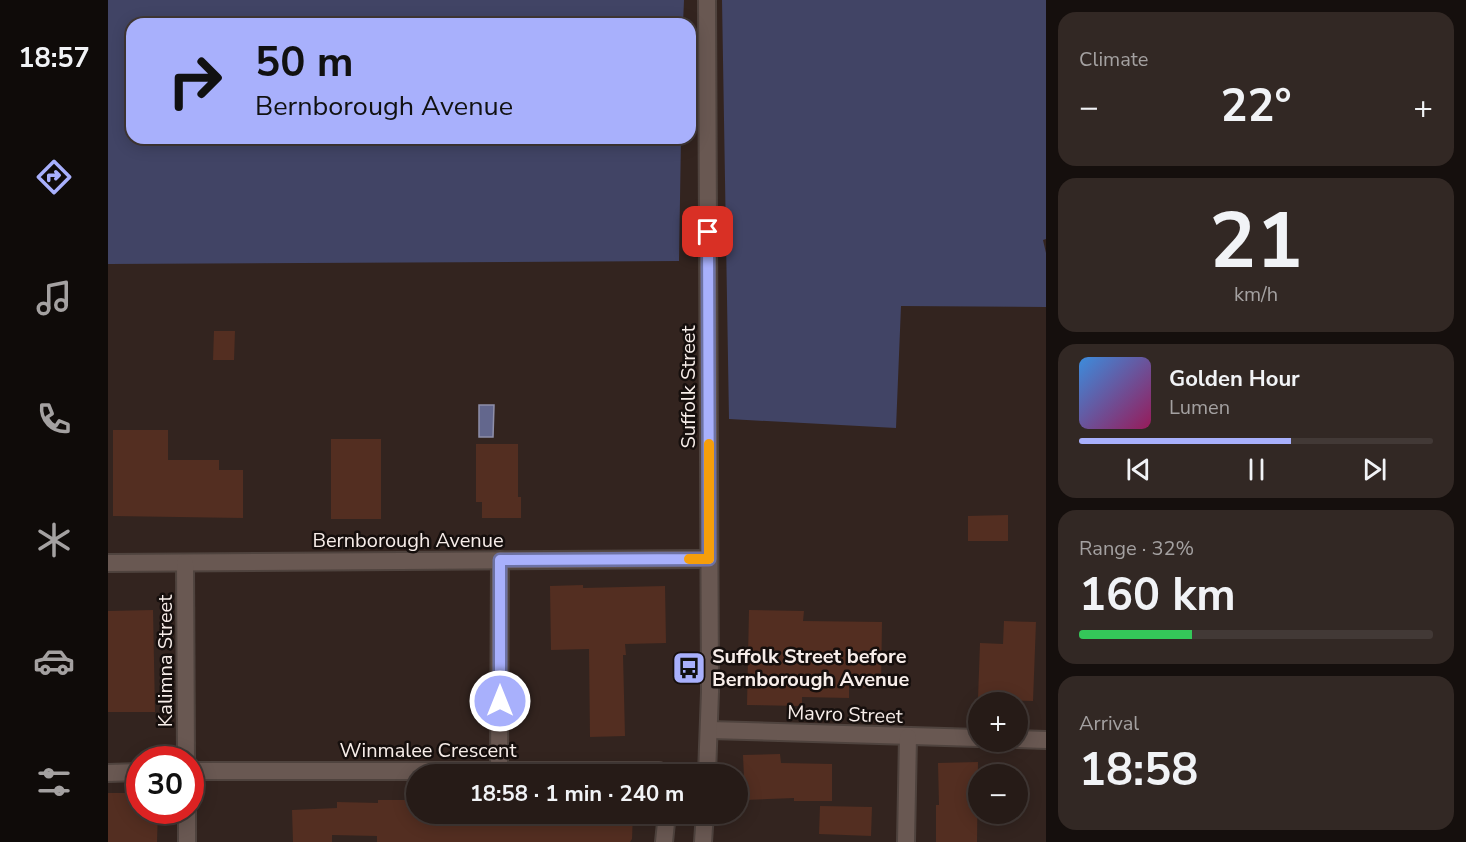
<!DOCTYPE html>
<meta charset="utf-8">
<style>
body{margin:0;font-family:"Nunito Sans",sans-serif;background:#322824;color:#f1f3f6;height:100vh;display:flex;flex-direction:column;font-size:22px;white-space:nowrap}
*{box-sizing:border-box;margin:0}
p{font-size:20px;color:#a4a1a1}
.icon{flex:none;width:33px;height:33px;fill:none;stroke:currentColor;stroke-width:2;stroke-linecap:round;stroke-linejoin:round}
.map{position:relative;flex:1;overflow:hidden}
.sheet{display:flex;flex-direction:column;gap:12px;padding:12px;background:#150f0d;width:420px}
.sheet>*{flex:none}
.top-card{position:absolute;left:18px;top:18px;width:570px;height:126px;border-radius:18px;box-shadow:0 3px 15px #0003,0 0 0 2px #423936;background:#a8b0fc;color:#111;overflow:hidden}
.fabs{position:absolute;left:860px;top:692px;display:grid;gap:12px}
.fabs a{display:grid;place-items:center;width:60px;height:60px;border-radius:50%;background:#261b17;box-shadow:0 3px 15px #0003,0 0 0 2px #423936;font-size:30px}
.speed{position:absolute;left:18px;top:746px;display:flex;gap:12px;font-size:30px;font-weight:700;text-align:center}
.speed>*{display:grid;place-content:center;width:78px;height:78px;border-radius:50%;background:#261b17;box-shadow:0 3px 15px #0003,0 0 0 2px #423936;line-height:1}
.speed .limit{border:9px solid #d22;background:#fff;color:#111}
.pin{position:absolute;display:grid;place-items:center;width:51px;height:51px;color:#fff;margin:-26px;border-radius:12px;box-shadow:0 3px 9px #0006}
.me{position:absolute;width:66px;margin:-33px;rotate:0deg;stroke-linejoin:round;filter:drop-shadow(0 0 4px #0008)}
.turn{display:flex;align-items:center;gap:21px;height:126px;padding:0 30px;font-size:27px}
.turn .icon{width:78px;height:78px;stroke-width:2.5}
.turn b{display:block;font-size:42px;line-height:51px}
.big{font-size:45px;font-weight:700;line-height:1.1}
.sheet .widget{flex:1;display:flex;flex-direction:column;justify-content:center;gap:9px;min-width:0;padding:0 21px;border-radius:18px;background:#322824}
.sheet .dial{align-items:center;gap:0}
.dial b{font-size:78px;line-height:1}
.song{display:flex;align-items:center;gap:18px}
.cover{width:72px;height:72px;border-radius:9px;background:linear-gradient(135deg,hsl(210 70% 55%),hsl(330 70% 35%))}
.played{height:6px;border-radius:3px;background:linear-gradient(90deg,#a8b0fc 60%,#423936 60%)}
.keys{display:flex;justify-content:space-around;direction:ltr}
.heat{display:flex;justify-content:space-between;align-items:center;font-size:33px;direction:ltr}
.charge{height:9px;border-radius:4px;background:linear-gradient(90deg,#34c759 32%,#423936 0)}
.trip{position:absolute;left:298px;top:764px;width:342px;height:60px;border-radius:30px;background:#261b17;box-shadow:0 3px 15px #0003,0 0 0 2px #423936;font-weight:700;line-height:60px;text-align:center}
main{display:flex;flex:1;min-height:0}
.tabs{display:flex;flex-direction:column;width:108px;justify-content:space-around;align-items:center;background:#0f0b09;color:#a4a1a1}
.tabs .icon{width:42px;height:42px}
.tabs .active{color:#a8b0fc}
.tabs b{font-size:27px;color:#f1f3f6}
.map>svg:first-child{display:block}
</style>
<main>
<nav class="tabs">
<b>18:57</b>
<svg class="icon active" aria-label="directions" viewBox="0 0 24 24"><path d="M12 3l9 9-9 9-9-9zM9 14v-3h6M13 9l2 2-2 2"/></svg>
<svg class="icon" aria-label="music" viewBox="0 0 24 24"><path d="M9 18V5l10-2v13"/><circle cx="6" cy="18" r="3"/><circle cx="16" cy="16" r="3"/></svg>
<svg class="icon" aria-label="phone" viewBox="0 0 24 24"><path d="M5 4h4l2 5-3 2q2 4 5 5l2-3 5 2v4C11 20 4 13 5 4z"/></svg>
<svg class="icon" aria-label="climate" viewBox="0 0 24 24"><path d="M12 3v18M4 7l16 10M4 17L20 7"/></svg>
<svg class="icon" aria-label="car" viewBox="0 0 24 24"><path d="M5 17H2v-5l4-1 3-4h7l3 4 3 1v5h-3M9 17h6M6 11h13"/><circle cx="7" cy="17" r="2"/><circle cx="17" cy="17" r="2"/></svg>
<svg class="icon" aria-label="filters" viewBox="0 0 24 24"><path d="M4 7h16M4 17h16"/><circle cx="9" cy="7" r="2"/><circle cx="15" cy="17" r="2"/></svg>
</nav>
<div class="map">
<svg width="938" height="842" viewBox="0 0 938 842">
<rect width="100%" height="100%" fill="#33241f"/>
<!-- green -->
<g fill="#414465">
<polygon points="0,0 576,0 575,24 24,24 24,138 573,138 571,261 0,264"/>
<polygon points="614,0 938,0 938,239 935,240 938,253 938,307 793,306 788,428 621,419"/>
</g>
<!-- water -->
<polygon fill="#63678d" stroke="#8f8fa9" stroke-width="1.5" points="371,405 386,405 385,437 371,437"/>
<!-- building -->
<g fill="#532e21">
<polygon points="106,331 127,331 126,360 105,360"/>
<polygon points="5,430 60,430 60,460 111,460 111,470 135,470 135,518 5,516"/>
<rect x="223" y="439" width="50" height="80"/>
<polygon points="368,444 410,444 410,497 413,497 413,518 374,518 374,502 368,502"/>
<polygon points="900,515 900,541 860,541 860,516"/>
<polygon points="475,585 475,588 557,586 558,643 517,644 518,655 515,655 517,736 482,737 481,649 443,650 442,586"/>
<polygon points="45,610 47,712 0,712 0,611"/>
<polygon points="641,610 696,611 695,621 774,622 773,688 741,687 741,698 694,697 694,706 639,705"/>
<polygon points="896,621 928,622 925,701 870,699 872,643 895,644"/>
<polygon points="672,754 673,763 724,764 724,801 686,801 686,798 637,800 635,755"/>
<polygon points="870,762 869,842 828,842 828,805 831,805 830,763"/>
<polygon points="0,793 32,793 32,810 50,810 49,842 0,842"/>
<polygon points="270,800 309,800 309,813 525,813 524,839 522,842 269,842 269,836 224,835 224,842 185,842 184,810 229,808 229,802 270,803"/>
<polygon points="712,806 764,807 763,836 711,834"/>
</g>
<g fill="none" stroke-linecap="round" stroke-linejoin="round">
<defs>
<g id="minor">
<polyline points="0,563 601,559"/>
<polyline points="77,563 78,759"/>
<polyline points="602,730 870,738"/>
<polyline points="909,739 938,740"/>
<polyline points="82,771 551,771 556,774"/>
<polyline points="391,771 392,560"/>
<polyline points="0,773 32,772"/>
<polyline points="79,810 79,842"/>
<polyline points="556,842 559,813"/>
<polyline points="798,842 800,737"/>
</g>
<g id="tertiary">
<polyline points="599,0 602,692 599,774"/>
<polyline points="595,842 597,813"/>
</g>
</defs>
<!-- minor casing -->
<use href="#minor" stroke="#4f433e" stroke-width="20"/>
<!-- tertiary casing -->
<use href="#tertiary" stroke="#4f433e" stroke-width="20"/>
<!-- minor -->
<use href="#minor" stroke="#695852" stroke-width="16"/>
<!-- tertiary -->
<use href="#tertiary" stroke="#695852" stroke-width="16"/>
</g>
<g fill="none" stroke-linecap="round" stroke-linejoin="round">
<defs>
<polyline id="route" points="392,701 392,560 601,559 600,232"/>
</defs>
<!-- route casing -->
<use href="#route" stroke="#6d72a4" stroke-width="15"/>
<!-- route -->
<use href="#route" stroke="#a8b0fc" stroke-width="10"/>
<!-- slow -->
<polyline stroke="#f59e0b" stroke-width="10" points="581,559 601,559 601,444"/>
</g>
<!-- icons -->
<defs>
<symbol id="bus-square" viewBox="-11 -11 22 22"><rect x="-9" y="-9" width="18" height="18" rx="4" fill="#a8b0fc" stroke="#160f0d"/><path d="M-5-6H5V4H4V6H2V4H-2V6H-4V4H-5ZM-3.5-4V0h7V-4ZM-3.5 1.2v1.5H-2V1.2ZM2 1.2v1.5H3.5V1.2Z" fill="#111"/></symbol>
</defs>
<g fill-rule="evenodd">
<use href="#bus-square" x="562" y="649" width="38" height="38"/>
</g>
<g text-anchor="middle" stroke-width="5" stroke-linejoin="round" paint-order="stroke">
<!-- street labels -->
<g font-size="20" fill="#f7ede9" stroke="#160f0d">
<text transform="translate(580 387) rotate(-90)" y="7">Suffolk Street</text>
<text x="300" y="547">Bernborough Avenue</text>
<text transform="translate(57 661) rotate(-90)" y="7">Kalimna Street</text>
<text transform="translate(737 714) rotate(2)" y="7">Mavro Street</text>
<text x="320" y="757">Winmalee Crescent</text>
</g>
<!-- poi labels -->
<g font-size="20" font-weight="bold" fill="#f7ede9" stroke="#160f0d" text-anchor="start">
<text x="604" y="663">Suffolk Street before<tspan x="604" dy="23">Bernborough Avenue</tspan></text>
</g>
</g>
</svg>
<div class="fabs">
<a>+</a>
<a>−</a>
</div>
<div class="speed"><div class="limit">30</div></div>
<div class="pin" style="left:600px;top:232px;background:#d93025"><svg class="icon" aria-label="arrive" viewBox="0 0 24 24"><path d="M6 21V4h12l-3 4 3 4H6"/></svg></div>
<svg class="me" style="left:392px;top:701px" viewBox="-20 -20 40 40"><circle r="17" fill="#a8b0fc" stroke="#fff" stroke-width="3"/><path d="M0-11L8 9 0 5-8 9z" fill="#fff"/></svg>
<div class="trip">18:58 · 1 min · 240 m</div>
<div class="top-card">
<div class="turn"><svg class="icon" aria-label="right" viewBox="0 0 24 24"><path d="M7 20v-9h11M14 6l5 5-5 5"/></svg><div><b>50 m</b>Bernborough Avenue</div></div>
</div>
</div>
<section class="sheet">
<div class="widget"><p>Climate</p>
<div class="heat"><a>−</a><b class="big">22°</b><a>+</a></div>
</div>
<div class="widget dial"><b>21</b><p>km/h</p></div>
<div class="widget">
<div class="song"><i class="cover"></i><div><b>Golden Hour</b><p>Lumen</p></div></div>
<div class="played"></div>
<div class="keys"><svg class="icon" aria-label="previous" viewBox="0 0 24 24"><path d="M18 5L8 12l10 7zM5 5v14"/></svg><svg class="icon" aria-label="pause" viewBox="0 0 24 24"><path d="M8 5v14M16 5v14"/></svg><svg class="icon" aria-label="next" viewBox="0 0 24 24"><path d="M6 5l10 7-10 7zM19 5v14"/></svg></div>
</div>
<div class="widget"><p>Range · 32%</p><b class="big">160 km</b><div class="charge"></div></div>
<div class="widget"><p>Arrival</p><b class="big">18:58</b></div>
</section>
</main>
